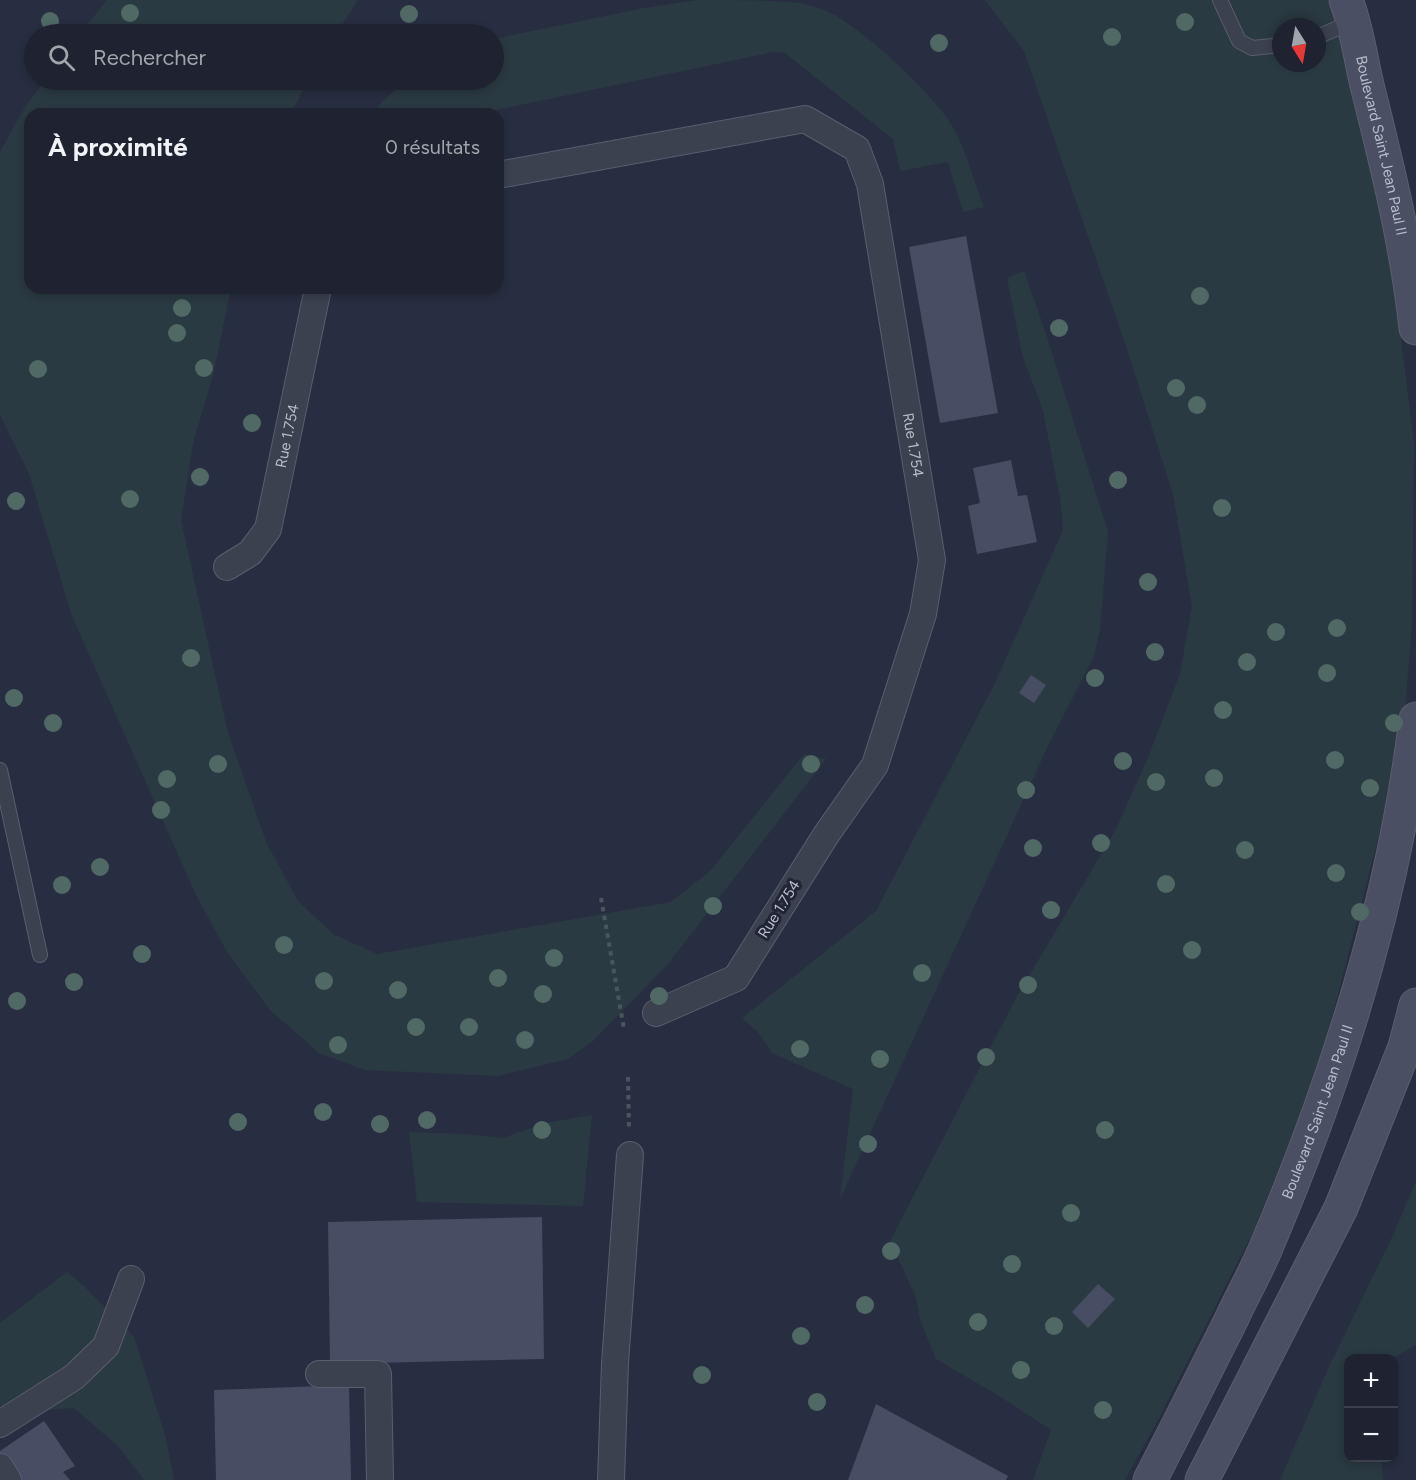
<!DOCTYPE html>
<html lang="fr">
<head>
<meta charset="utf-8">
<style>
	body { margin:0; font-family:Figtree,sans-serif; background:#2b2f3d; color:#f1f3f6 }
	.controls { position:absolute; right:18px; bottom:18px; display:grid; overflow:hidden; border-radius:12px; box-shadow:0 3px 9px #0003 }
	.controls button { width:54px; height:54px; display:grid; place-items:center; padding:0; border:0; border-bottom:2px solid #3c3f4d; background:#1e2231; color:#f1f3f6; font:30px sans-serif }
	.compass { position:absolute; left:1272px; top:18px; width:54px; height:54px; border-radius:50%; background:#1e2231; box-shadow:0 3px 9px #0003; rotate:169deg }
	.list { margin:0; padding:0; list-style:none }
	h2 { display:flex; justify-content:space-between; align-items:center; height:78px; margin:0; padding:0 24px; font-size:26px }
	h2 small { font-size:20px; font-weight:400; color:#a1a4ab }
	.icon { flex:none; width:33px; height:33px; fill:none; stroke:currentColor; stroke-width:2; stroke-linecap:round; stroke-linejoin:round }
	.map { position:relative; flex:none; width:1416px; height:1480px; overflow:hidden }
	.search { position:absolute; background:#1e2231; box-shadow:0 3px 9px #0003; left:24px; top:24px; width:480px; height:66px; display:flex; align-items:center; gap:15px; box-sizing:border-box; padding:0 21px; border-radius:33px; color:#a1a4ab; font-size:22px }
	.panel { position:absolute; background:#1e2231; box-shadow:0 3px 9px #0003; left:24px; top:108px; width:480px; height:186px; border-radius:18px }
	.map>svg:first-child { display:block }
	.green { fill:#2a3a42; fill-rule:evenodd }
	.building { fill:#474d62 }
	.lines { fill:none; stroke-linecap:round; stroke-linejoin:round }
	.lane-casing { stroke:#5a5e6e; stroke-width:16 }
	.street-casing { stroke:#5a5e6e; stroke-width:28 }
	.secondary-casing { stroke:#5a5e6e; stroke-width:35 }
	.path { stroke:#48575e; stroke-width:4; stroke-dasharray:4.5 4.5; stroke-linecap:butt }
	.lane { stroke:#3c4150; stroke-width:14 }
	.street { stroke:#3c4150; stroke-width:26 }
	.secondary { stroke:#4a4f63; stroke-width:33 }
	.tree { fill:#506965 }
	.labels { text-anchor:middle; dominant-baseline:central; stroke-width:6; stroke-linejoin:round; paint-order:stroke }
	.street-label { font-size:15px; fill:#b9bccb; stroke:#212536 }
</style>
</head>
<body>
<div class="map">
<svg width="1416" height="1480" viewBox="0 0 1416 1480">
	<rect width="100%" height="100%" fill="#282e41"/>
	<!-- green -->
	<g class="green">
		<path d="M107,0h251l-22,34h-256z"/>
		<path d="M698,0c30,0 72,0 101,3 9,2 21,5 30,9 33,16 106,83 124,115 14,25 20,54 31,80l-21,5 -15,-50 -48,9 -7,-32 -108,-86 -12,-1 -296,62h-103l6,-10 25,-24h89v-41l150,-31z"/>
		<path d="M985,0h344l10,28 46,180 29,237 -2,180 -10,120 -84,327 -63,156 -96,190 -34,62h-92l18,-50 -52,-34 -63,-37 -16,-39 -4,-23 -26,-56 126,-243 100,-169 31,-69 33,-86 12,-67 -19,-113 -48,-151 -101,-292zM1281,27h36v36h-36z"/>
		<path d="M45,80h264l-19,34h-260v174h201l-18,87 -20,68 -12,77 27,123 20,90 39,111 31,57 35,33 44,20 294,-52 40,-32 93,-116 22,5 -158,205 -75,77 -25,18 -70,17 -133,-6 -46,-17 -49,-43 -43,-58 -31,-57 -124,-279 -43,-142 -29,-59v-263l25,-45z"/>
		<path d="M1024,271l21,60 63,201 -8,97 -6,27 -47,92 -207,451 13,-110 -81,-36 -14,-21 -16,-14 134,-107 119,-228 68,-153 -3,-33 -17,-86 -21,-57 -15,-76z"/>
		<path d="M592,1115l-9,91 -166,-4 -8,-70 54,2 40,4 42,-15z"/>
		<path d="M1416,1181v164l-23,13h-45v100h33l2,22h-103l48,-111 66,-136z"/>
		<path d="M67,1272l18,15 49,50 31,98 9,45h-30l-26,-34 -44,-38 -40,3 -34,-5v-83z"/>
	</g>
	<!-- building -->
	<g class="building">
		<path d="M966,236l32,177 -58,10 -31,-176z"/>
		<path d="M1011,460l7,36 9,-1 10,47 -60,12 -9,-48 12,-3 -7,-35z"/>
		<path d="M1031,675l15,10 -12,18 -15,-10z"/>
		<path d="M542,1217l2,142 -214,5 -2,-142z"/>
		<path d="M1098,1284l17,15 -27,29 -16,-16z"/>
		<path d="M349,1385l2,95h-135l-2,-90z"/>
		<path d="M876,1404l132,72 -2,4h-158z"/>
		<path d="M44,1421l31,45 -12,6 7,8h-50l-20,-26v-3z"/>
	</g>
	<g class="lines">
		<defs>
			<g id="lane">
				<path d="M1220,0l19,41 13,7 29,-3"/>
				<path d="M1317,37l35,-15"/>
				<path d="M0,770l40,185"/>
			</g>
			<g id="street">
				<path id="s1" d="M498,175l307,-56 52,30 13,35 62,376 -9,54 -48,151 -49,70 -90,143 -80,35"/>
				<path id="s2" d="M227,567l23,-14 18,-24 50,-241"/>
				<path d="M319,1374h59l2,106"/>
				<path d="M0,1424l74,-47 32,-31 25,-67"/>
				<path d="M0,1467l8,13"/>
				<path d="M611,1480l4,-117 15,-208"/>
			</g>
			<g id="secondary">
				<path id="s3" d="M1346,0c11,28 14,56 21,85 20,80 40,160 49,243"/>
				<path id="s4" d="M1150,1480c28,-54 55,-108 82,-162 11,-24 25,-48 35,-73 71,-167 127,-346 149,-526"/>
				<path d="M1202,1480l139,-272 64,-161 11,-42"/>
			</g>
		</defs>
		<!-- lane casing -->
		<use href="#lane" class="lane-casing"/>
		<!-- street casing -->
		<use href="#street" class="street-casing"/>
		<!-- secondary casing -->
		<use href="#secondary" class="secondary-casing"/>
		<!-- path -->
		<g class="path">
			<path d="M601,898l23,131"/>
			<path d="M628,1077l1,53"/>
		</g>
		<!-- lane -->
		<use href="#lane" class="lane"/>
		<!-- street -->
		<use href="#street" class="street"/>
		<!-- secondary -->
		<use href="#secondary" class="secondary"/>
	</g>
	<!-- trees -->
	<g class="tree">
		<circle cx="130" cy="13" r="9"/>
		<circle cx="409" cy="14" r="9"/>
		<circle cx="50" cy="21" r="9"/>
		<circle cx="1185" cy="22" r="9"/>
		<circle cx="1112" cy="37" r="9"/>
		<circle cx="939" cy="43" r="9"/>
		<circle cx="1200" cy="296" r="9"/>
		<circle cx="182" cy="308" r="9"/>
		<circle cx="1059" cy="328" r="9"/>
		<circle cx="177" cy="333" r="9"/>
		<circle cx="204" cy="368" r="9"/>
		<circle cx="38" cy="369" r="9"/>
		<circle cx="1176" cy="388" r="9"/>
		<circle cx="1197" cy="405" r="9"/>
		<circle cx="252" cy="423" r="9"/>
		<circle cx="200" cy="477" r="9"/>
		<circle cx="1118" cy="480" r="9"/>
		<circle cx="130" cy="499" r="9"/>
		<circle cx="16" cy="501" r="9"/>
		<circle cx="1222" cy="508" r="9"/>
		<circle cx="1148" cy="582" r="9"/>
		<circle cx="1337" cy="628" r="9"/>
		<circle cx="1276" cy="632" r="9"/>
		<circle cx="1155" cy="652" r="9"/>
		<circle cx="191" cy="658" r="9"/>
		<circle cx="1247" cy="662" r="9"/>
		<circle cx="1327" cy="673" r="9"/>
		<circle cx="1095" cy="678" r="9"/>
		<circle cx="14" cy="698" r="9"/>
		<circle cx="1223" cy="710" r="9"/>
		<circle cx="53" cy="723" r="9"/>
		<circle cx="1394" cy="723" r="9"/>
		<circle cx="1335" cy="760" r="9"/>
		<circle cx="1123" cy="761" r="9"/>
		<circle cx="218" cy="764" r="9"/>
		<circle cx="811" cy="764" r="9"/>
		<circle cx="1214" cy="778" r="9"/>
		<circle cx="167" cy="779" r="9"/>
		<circle cx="1156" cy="782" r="9"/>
		<circle cx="1370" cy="788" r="9"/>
		<circle cx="1026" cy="790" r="9"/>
		<circle cx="161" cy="810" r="9"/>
		<circle cx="1101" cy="843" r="9"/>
		<circle cx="1033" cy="848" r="9"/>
		<circle cx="1245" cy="850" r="9"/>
		<circle cx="100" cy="867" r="9"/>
		<circle cx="1336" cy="873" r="9"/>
		<circle cx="1166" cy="884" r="9"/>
		<circle cx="62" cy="885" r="9"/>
		<circle cx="713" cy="906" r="9"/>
		<circle cx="1051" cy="910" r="9"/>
		<circle cx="1360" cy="912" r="9"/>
		<circle cx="284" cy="945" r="9"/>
		<circle cx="1192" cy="950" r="9"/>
		<circle cx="142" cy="954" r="9"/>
		<circle cx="554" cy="958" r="9"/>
		<circle cx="922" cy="973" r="9"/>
		<circle cx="498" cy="978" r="9"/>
		<circle cx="324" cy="981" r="9"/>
		<circle cx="74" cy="982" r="9"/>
		<circle cx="1028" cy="985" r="9"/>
		<circle cx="398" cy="990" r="9"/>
		<circle cx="543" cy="994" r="9"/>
		<circle cx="659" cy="996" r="9"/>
		<circle cx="17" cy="1001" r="9"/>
		<circle cx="416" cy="1027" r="9"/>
		<circle cx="469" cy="1027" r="9"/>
		<circle cx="525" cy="1040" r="9"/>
		<circle cx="338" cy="1045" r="9"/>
		<circle cx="800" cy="1049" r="9"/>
		<circle cx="986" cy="1057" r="9"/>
		<circle cx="880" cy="1059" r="9"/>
		<circle cx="323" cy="1112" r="9"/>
		<circle cx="427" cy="1120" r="9"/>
		<circle cx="238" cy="1122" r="9"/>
		<circle cx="380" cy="1124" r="9"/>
		<circle cx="542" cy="1130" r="9"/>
		<circle cx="1105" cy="1130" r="9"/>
		<circle cx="868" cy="1144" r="9"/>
		<circle cx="1071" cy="1213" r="9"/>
		<circle cx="891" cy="1251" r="9"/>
		<circle cx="1012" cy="1264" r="9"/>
		<circle cx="865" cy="1305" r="9"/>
		<circle cx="978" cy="1322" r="9"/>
		<circle cx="1054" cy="1326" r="9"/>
		<circle cx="801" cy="1336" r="9"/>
		<circle cx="1021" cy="1370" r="9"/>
		<circle cx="702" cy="1375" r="9"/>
		<circle cx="817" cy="1402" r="9"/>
		<circle cx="1103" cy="1410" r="9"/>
	</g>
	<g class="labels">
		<!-- street labels -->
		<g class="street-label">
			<text stroke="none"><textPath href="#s3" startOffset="150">Boulevard Saint Jean Paul II</textPath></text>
			<text stroke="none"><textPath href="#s2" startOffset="152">Rue 1.754</textPath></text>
			<text stroke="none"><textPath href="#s1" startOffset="674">Rue 1.754</textPath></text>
			<text transform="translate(779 909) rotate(-58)">Rue 1.754</text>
			<text stroke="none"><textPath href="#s4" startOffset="405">Boulevard Saint Jean Paul II</textPath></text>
		</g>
	</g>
</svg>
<div class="controls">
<button>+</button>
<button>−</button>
</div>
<svg class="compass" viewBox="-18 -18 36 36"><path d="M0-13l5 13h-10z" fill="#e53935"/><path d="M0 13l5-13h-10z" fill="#a1a4ab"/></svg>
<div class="search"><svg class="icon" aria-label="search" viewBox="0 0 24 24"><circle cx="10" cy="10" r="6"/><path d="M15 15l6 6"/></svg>Rechercher</div>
<section class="panel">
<h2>À proximité<small>0 résultats</small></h2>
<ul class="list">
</ul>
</section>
</div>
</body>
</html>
